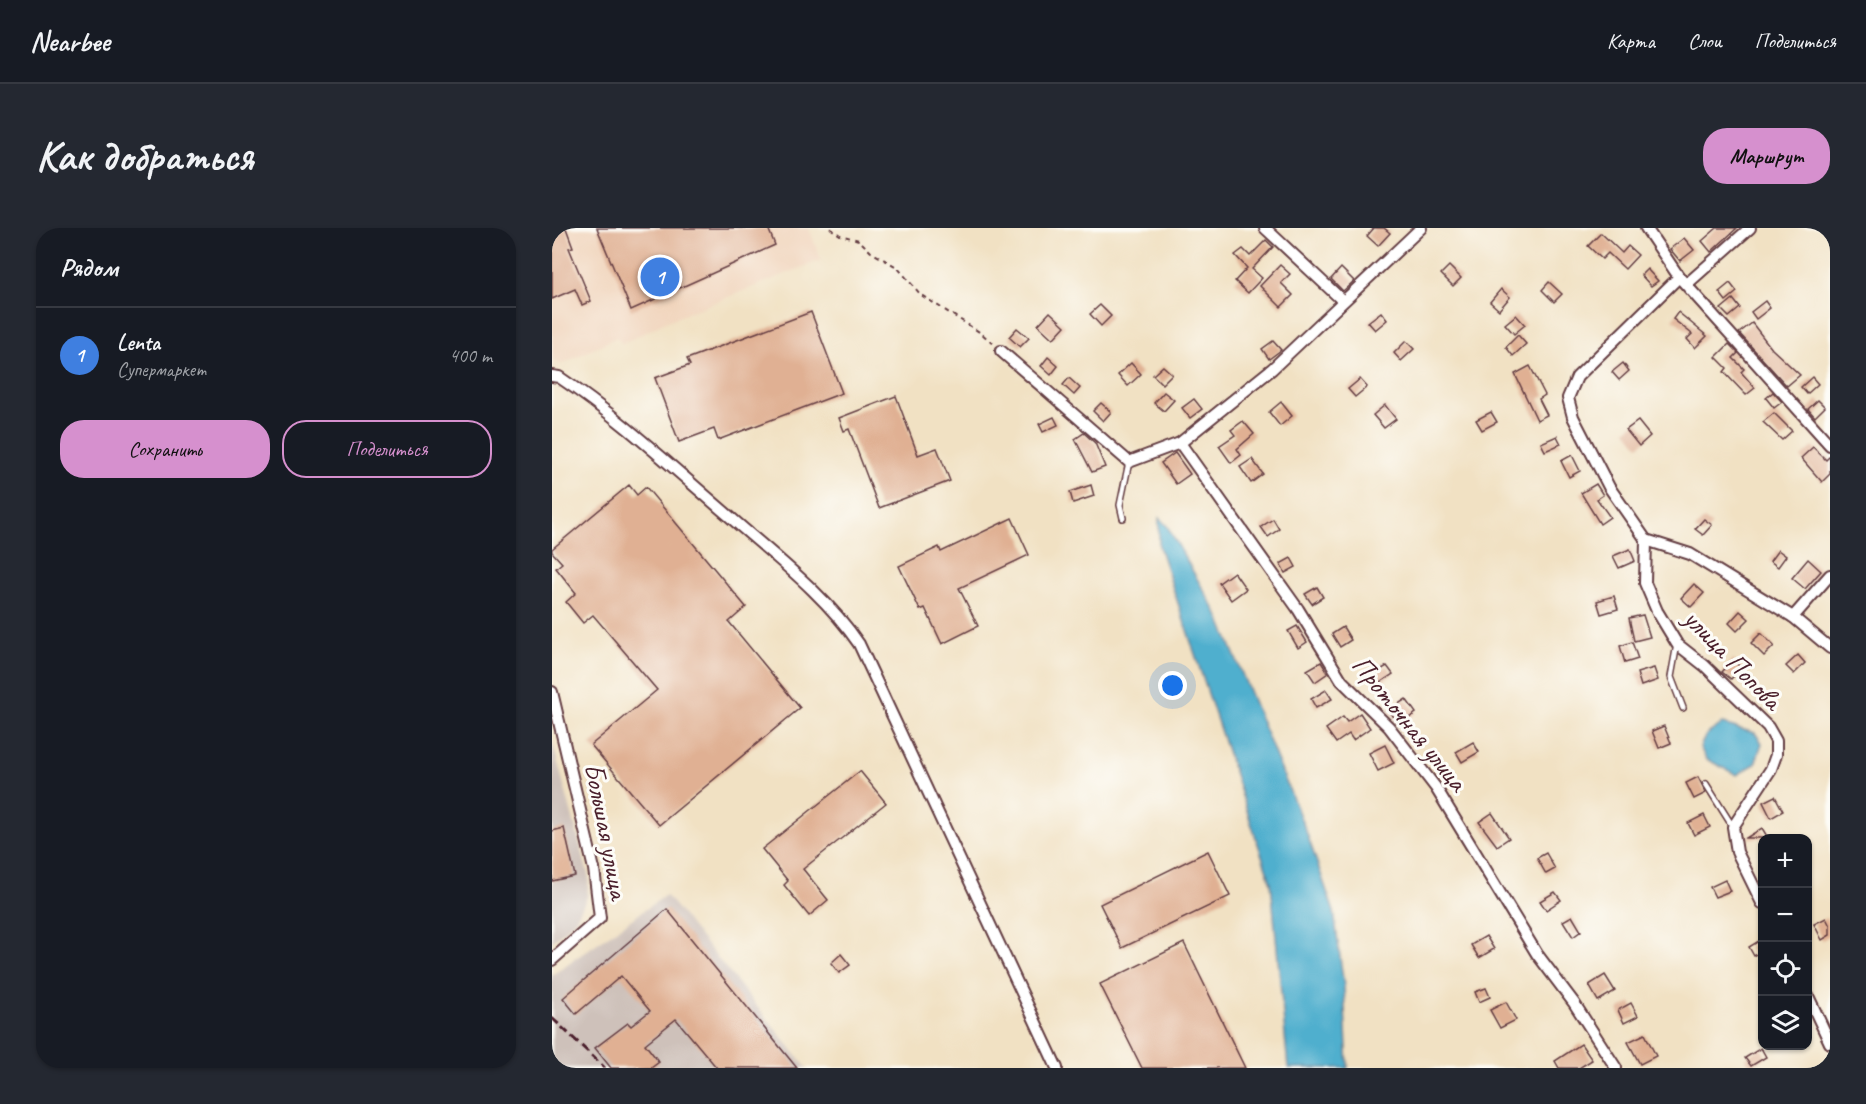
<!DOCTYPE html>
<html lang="ru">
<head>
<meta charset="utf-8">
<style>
	body { margin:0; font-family:Caveat,sans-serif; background:#242831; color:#f1f3f6 }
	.controls { position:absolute; right:18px; bottom:18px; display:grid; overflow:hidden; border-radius:12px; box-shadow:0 2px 4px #0004 }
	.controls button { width:54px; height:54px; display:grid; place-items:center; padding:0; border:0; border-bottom:2px solid #363941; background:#171b24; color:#f1f3f6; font:30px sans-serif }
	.you { position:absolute; left:621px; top:458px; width:21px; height:21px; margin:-15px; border:4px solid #fff; border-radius:50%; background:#1a73e8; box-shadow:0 0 0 9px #1a73e833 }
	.badge { display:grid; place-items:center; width:39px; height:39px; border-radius:50%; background:#d690ce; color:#fff; font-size:20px; font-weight:700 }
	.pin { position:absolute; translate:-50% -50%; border:3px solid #fff; box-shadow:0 2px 6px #0006 }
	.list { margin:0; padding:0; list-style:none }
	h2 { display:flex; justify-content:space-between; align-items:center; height:78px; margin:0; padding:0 24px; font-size:26px }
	h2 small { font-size:20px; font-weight:400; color:#9ea1a6 }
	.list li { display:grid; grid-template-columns:39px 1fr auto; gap:18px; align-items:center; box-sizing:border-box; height:96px; padding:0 24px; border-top:2px solid #363941 }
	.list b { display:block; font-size:22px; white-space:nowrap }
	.list p { margin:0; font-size:20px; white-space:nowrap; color:#9ea1a6 }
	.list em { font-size:20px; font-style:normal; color:#9ea1a6 }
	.actions { display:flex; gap:12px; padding:18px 24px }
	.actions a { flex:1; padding:14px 0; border:2px solid #d690ce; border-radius:24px; text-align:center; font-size:21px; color:#d690ce }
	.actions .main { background:#d690ce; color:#111 }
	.icon { flex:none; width:33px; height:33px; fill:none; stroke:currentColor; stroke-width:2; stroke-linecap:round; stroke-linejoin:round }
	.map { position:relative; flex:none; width:1278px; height:840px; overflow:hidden; border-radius:24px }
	header { display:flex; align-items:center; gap:36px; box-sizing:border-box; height:84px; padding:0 30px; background:#171b24; border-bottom:2px solid #363941 }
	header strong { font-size:28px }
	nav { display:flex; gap:33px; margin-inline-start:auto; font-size:21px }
	.intro { display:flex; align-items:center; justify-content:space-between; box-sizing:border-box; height:144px; padding:0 36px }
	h1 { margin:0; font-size:42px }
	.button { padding:15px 27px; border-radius:24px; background:#d690ce; color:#111; font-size:21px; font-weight:700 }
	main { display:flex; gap:36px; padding:0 36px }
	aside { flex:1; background:#171b24; border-radius:24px; box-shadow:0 2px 4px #0004 }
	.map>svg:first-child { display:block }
	.built { fill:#f1d5bd }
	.industrial { fill:#cec1ba }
	.water { fill:#50afce; stroke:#4d677c; stroke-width:1.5 }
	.building { fill:#e0b093 }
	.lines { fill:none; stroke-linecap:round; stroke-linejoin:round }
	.lane-casing { stroke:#633c42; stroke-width:8 }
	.street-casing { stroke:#633c42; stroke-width:14 }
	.path { stroke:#633c42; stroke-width:2; stroke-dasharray:4.5 4.5; stroke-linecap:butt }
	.lane { stroke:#fff; stroke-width:5 }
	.street { stroke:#fff; stroke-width:10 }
	.rail { stroke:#4a1f2b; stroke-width:3; stroke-dasharray:9 4.5; stroke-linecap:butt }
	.labels { text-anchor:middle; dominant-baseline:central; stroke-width:6; stroke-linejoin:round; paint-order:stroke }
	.street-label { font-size:28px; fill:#4a1f2b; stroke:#fdfcf7 }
</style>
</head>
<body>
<header>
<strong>Nearbee</strong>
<nav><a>Карта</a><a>Слои</a><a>Поделиться</a></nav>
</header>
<div class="intro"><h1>Как добраться</h1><a class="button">Маршрут</a></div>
<main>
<aside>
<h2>Рядом<small></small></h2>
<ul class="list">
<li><span class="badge" style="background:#3f7fe0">1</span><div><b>Lenta</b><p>Супермаркет</p></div><em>400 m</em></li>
</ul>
<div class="actions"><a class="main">Сохранить</a><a>Поделиться</a></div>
</aside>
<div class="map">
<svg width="1278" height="840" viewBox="0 0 1278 840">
	<rect width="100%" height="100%" fill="#fdfcf7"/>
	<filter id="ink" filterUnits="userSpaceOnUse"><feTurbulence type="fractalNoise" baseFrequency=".0167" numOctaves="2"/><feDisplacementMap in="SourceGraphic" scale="12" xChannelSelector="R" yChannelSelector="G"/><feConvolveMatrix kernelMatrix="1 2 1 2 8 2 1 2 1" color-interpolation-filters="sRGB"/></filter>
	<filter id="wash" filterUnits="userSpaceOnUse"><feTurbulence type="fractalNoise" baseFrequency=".008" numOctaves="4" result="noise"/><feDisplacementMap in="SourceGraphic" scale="24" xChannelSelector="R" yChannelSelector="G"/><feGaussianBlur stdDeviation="1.35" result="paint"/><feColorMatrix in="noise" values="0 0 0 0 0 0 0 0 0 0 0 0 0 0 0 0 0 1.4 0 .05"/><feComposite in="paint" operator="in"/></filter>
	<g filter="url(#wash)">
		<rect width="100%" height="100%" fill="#f1e1c3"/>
		<!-- built -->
		<path class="built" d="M0,0h257l12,32 -151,60 -48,24 -5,-7 -55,27 -10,-4z"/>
		<!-- industrial -->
		<g class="industrial">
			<path d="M0,513l37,137 -2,19 -11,22 -24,23z"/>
			<path d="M114,667l141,173h-255v-93z"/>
		</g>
		<!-- water -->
		<g class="water">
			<path d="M607,290l8,8 52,91 87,214 28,81 10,75 4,81h-60l-17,-185 -112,-337z"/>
			<path d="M1170,496l33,9 7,10 -7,21 -18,11 -31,-16 -6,-12 6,-12z"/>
		</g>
		<g id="blocks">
			<!-- building -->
			<g class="building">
				<path d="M9,0h5l7,19 -4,1 22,53 -9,4 -7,-16 -23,10v-66z"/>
				<path d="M45,0h171l7,17 -144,65z"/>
				<path d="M822,0h10l6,5 -12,13 -11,-10z"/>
				<path d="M1165,0h20l-26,24 -9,-11z"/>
				<path d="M1049,5l21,20 6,-7 10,9 -13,14 -17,-16 -6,6 -14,-13z"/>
				<path d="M1132,10l10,12 -14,11 -10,-12z"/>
				<path d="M714,12l7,7 -21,22 10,9 -14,15 -13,-12 12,-13 -12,-13 8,-6 7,7z"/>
				<path d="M728,37l10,9 -9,9 12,12 -12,12 -21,-21z"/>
				<path d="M897,38l12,12 -8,8 -12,-12z"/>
				<path d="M789,40l13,13 -11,10 -12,-12z"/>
				<path d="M1095,41l11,12 -7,5 -10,-11z"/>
				<path d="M997,54l13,12 -8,8 -12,-12z"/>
				<path d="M1178,55l7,9 -11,9 -7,-9z"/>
				<path d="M949,61l9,8 -11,13 -9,-8z"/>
				<path d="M1181,71l7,9 -11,9 -8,-8z"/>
				<path d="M1213,73l5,7 -14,11 -5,-7z"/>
				<path d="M548,77l11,11 -10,10 -11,-12z"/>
				<path d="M259,84l31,81 -124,47 -4,-11 -35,13 -24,-64 35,-13 -3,-6z"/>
				<path d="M498,84l15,14 -12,13 -15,-14z"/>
				<path d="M829,84l6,8 -12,10 -7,-8z"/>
				<path d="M1126,84l29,24 -12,12 -8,-9 5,-5 -19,-15z"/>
				<path d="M964,87l9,10 -11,9 -9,-10z"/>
				<path d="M1200,95l20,26 28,26 -13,11 -48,-53z"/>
				<path d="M465,100l12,10 -9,9 -11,-10z"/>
				<path d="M966,107l8,9 -13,12 -7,-9z"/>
				<path d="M721,113l8,9 -12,9 -7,-10z"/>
				<path d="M854,113l8,8 -13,12 -7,-8z"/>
				<path d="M1177,116l9,9 -5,5 11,11 -3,3 14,16 -9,7 -22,-23 3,-4 -11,-11z"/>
				<path d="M496,129l10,9 -7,9 -10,-9z"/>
				<path d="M579,135l10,11 -13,12 -10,-11z"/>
				<path d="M1071,135l6,8 -10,9 -7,-8z"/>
				<path d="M611,138l9,8 -10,10 -9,-9z"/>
				<path d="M978,138l15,29 -6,4 8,16 -10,5 -22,-46z"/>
				<path d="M1260,149l6,7 -11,10 -6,-7z"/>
				<path d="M517,150l11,10 -6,7 -11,-10z"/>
				<path d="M808,151l7,8 -12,10 -7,-8z"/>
				<path d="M612,164l10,8 -10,11 -10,-8z"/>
				<path d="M1221,164l9,10 -8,6 -8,-10z"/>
				<path d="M344,168l22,59 19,-7 13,33 -71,27 -30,-79 -5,2 -5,-13z"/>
				<path d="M642,171l8,10 -12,9 -8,-10z"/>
				<path d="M1266,172l7,7 -10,10 -7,-8z"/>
				<path d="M729,174l11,14 -12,10 -11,-14z"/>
				<path d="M549,175l10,9 -8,9 -10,-10z"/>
				<path d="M833,177l11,14 -12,9 -11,-13z"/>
				<path d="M939,184l6,10 -15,8 -6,-10z"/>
				<path d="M1222,185l18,18 -10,9 -19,-18z"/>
				<path d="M502,189l4,8 -15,7 -4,-8z"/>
				<path d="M691,193l11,13 -17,15 4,6 -10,8 -12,-17 16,-11 -4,-5z"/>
				<path d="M1086,193l12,15 -11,10 -13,-16z"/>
				<path d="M532,205l11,10 10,24 -13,5 -17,-33z"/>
				<path d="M1005,208l4,8 -16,7 -4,-8z"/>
				<path d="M1261,219l13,13 4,-4v18l-8,8 -21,-24z"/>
				<path d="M623,225l15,21 -14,10 -15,-21z"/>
				<path d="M1020,227l8,16 -11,6 -8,-16z"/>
				<path d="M700,231l11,15 -12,9 -11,-16z"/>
				<path d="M1044,256l7,11 -6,4 13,18 -10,7 -19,-31z"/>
				<path d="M77,257l8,10 9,-8 100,120 -17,15 71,86 -141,117 -68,-80 66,-55 -64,-75 -10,8 -17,-21 10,-9 -20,-25 6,-5 -10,-11v-3z"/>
				<path d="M539,257l3,11 -21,7 -3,-11z"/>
				<path d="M460,290l17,37 -70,33 19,38 -36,18 -17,-36 -5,2 -21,-44 40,-19 2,5z"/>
				<path d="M721,291l6,10 -11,8 -7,-10z"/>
				<path d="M1152,291l8,6 -9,10 -8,-6z"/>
				<path d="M1078,321l5,12 -16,7 -6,-12z"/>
				<path d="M1226,322l8,6 -8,11 -8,-6z"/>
				<path d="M739,330l5,9 -11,6 -5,-9z"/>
				<path d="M1256,331l13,12 -16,18 -13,-11z"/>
				<path d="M682,344l12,17 -15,11 -12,-17z"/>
				<path d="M1142,356l10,9 -13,14 -10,-9z"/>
				<path d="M765,359l6,10 -11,7 -7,-10z"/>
				<path d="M1062,368l4,13 -17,5 -4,-13z"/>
				<path d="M1188,383l9,8 -12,12 -8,-8z"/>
				<path d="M1091,387l7,22 -16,4 -5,-23z"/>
				<path d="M745,398l10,16 -9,6 -10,-17z"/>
				<path d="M791,399l8,13 -11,7 -8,-13z"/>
				<path d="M1209,405l13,13 -10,10 -13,-13z"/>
				<path d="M1080,414l6,17 -13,4 -5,-17z"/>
				<path d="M1246,427l7,8 -11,11 -8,-8z"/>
				<path d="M1181,432l8,8 -10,11 -9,-7z"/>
				<path d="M769,434l7,11 -13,9 -8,-12z"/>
				<path d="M835,438l6,8 -15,10 -6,-9z"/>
				<path d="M1102,440l4,12 -17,6 -4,-13z"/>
				<path d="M774,462l6,9 -16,9 -5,-9z"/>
				<path d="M854,471l10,14 -17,12 -10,-15z"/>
				<path d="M808,485l10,15 -17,12 -4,-6 -13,9 -10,-14 17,-12 4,5z"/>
				<path d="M1112,498l7,17 -12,5 -7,-17z"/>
				<path d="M921,514l6,10 -17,10 -6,-10z"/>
				<path d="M833,517l9,18 -16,8 -9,-18z"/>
				<path d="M308,543l26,32 -83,66 25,31 -19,16 -25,-31 4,-4 -26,-32z"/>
				<path d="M1146,549l8,16 -12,6 -8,-16z"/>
				<path d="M1223,568l8,15 -12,7 -8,-16z"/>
				<path d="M940,585l17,25 -12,8 -18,-24z"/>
				<path d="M1152,587l6,12 -16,8 -6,-12z"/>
				<path d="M12,600l11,48 -23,5v-50z"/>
				<path d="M1210,600l6,10h-22z"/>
				<path d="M656,623l22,45 -108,52 -22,-44z"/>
				<path d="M994,625l9,16 -9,5 -9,-16z"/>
				<path d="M1173,652l5,11 -15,6 -5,-10z"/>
				<path d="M1003,664l6,8 -15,10 -6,-9z"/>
				<path d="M115,681l39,48 91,111h-80l-41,-49 -31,25 14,18 -8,6h-40l-16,-20 33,-25 3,3 19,-15 -29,-35 -45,38 -13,-16z"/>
				<path d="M1020,688l9,15 -8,6 -10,-16z"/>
				<path d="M1274,690l4,8v9l-8,5 -8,-16z"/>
				<path d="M934,708l8,13 -15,9 -8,-13z"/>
				<path d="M1210,711v12l-8,5 -5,-9z"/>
				<path d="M632,715l61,125h-103l-42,-84z"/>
				<path d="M289,726l9,11 -11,8 -8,-10z"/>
				<path d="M1053,747l10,16 -17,10 -9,-16z"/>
				<path d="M934,760l4,9 -11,5 -4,-10z"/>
				<path d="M954,774l10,18 -16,8 -10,-18z"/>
				<path d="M1079,775l7,13 -14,7 -6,-13z"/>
				<path d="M1093,806l11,22 -16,8 -12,-22z"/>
				<path d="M1029,816l11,16 -13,8h-20l-4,-7z"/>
				<path d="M1209,820l5,9 -15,9 -6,-8z"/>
			</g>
		</g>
	</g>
	<g filter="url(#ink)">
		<use href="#blocks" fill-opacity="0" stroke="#633c42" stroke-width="1.5"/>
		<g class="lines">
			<defs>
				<g id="lane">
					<path d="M571,290l-3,-13 9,-43"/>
					<path d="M1125,416l-6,33 12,31"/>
					<path d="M1154,556l27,43"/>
				</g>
				<g id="street">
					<path d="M713,0l78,73"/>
					<path d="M1094,0l33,49 151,168"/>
					<path d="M1127,49l-102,100 -9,21 5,19 36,70 37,53 44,14 103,63 37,31"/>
					<path d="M1136,55l62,-55"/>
					<path d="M449,123l128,111 51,-19 92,-74 149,-141"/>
					<path d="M0,148l7,1c61,41 114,91 170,139 45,40 96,78 130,128l198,424"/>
					<path d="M628,215l118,166 44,72 47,46 47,61 101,166 37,49 42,65"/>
					<path d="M1094,312l-1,43 12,28 20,33 28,22 63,61 8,14v14l-5,14 -38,58 4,25 25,51"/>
					<path d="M1241,389l37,-42"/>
					<path d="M0,464l42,177 6,49 -48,42"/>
					<path d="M1256,768l22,47"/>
				</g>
			</defs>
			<!-- lane casing -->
			<use href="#lane" class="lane-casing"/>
			<!-- street casing -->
			<use href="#street" class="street-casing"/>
			<!-- path -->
			<path class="path" d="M278,0l10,7 19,5 12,12 26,15 24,28 60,38 14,12"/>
			<!-- lane -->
			<use href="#lane" class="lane"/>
			<!-- street -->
			<use href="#street" class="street"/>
			<!-- rail -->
			<path class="rail" d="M0,790l53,50"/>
		</g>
	</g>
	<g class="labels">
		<!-- street labels -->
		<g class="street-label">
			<text transform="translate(1181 431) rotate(46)">улица Попова</text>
			<text transform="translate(858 495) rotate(51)">Проточная улица</text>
			<text transform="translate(55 603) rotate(79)">Большая улица</text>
		</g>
	</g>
</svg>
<div class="controls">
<button>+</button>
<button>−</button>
<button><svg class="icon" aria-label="locate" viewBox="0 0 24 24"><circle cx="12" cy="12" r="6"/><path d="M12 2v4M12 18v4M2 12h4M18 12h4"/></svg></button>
<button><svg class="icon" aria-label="layers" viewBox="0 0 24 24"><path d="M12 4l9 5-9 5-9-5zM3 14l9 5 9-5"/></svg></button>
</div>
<div class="you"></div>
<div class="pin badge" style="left:108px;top:49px;background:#3f7fe0">1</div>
</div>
</main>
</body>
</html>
